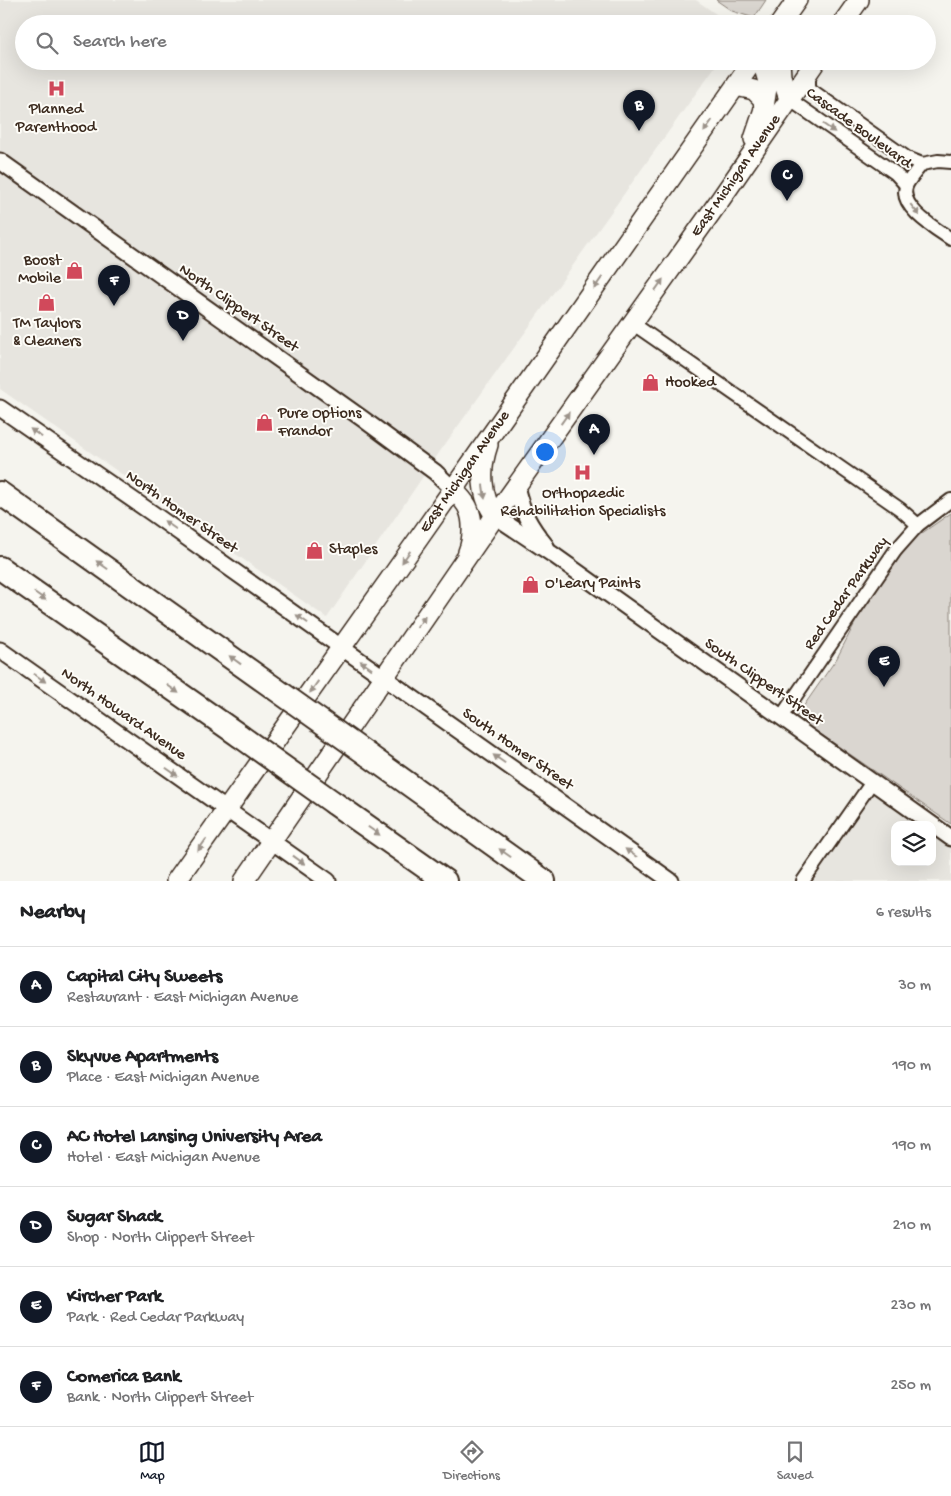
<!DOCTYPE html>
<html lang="en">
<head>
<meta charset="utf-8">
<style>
	body { margin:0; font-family:"Gochi Hand",sans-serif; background:#f2f2f2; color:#202124 }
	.controls { position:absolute; right:15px; bottom:15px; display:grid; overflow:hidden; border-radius:10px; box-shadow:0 5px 20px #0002 }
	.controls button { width:45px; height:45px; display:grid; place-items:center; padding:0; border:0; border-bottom:1px solid #e0e0e0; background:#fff; color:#202124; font:25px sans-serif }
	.you { position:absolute; left:544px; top:451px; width:18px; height:18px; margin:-12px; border:4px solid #fff; border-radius:50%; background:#1a73e8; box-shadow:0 0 0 8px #1a73e833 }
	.badge { display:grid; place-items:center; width:32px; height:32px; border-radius:50%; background:#111827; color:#fff; font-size:16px; font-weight:700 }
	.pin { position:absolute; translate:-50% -41px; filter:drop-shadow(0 1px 2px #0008) }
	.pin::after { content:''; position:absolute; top:26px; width:18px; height:15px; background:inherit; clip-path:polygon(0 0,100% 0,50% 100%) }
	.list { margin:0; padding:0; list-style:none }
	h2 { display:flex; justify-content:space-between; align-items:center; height:65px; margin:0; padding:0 20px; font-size:21px }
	h2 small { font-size:16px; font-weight:400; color:#757577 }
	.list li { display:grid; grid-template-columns:32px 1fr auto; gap:15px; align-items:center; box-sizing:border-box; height:80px; padding:0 20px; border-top:1px solid #e0e0e0 }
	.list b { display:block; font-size:19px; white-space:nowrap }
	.list p { margin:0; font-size:16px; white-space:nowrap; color:#757577 }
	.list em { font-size:16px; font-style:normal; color:#757577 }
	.icon { flex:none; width:28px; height:28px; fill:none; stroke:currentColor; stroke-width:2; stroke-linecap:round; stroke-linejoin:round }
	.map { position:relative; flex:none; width:951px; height:881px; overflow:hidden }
	.search { position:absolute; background:#fff; box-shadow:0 5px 20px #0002; left:15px; right:15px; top:15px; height:55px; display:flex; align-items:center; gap:12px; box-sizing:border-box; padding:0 18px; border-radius:28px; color:#757577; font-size:19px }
	.sheet { height:545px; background:#fff }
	nav { display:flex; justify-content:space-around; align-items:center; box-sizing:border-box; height:70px; border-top:1px solid #e0e0e0; background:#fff; font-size:14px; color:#757577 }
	nav a { display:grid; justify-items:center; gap:2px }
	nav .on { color:#111827 }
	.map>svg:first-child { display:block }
	.built { fill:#e7e5df }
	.green { fill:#dad6d0; stroke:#8a8077 }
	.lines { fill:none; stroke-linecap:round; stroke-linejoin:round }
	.minor-casing { stroke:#3b2a1e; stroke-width:16 }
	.tertiary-casing { stroke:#3b2a1e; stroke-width:19 }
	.primary-casing { stroke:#3b2a1e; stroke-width:22 }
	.motorway-casing { stroke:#3b2a1e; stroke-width:26 }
	.minor { stroke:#fdfcf7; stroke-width:12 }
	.tertiary { stroke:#fdfcf7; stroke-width:15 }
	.primary { stroke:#fdfcf7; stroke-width:19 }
	.motorway { stroke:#fdfcf7; stroke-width:22 }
	.motorway-bridge-casing { stroke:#3b2a1e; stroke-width:26; stroke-linecap:butt }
	.motorway-bridge { stroke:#fdfcf7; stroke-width:22 }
	.oneway { fill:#9c938a }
	.labels { text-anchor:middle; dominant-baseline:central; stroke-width:4; stroke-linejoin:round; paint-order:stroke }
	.poi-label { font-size:16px; fill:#3b2a1e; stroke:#fdfcf7; text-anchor:start }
	.street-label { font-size:16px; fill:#3b2a1e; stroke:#fdfcf7 }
</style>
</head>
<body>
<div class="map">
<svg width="951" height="881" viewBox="0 0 951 881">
	<rect width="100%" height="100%" fill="#f5f4ee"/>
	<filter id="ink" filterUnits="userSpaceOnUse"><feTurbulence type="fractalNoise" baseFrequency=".02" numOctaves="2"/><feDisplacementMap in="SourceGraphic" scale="10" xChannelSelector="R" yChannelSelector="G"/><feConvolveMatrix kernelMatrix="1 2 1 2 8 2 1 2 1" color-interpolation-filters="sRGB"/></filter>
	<g filter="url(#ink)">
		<!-- built -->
		<g class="built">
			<path d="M0,0h696l34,24h-706v37h695l-278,389 -114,168 -327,-229z"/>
			<path d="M872,792l47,33h-24v37h37v-28l19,13v34h-141z"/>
		</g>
		<!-- green -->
		<g class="green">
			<path d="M716,0h50l-12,18 -22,-7z"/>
			<path d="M951,513v311l-155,-107 41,-59 23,-45 52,-73z"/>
		</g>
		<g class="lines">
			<defs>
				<g id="minor">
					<path d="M809,72v14l2,4 96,68 15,6"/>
					<path d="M789,99l106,74 11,12"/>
					<path d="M951,162l-13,-1 -16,3c-5,6 -11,13 -15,20 -11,22 29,45 44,55"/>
					<path d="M632,323l268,186 18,16"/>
					<path d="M781,717l114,-166 23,-26 33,-25"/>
					<path d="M803,881l69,-99"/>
				</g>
				<g id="tertiary">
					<path d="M0,161l363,258 72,53 18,17"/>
					<path d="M0,408l152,105 519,368"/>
					<path d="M516,486c6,26 13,39 30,60"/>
					<path d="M495,516l60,40 396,282"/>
					<path d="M0,650l328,231"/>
				</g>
				<g id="primary">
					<path d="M780,24l17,-24"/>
					<path d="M842,24l17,-24"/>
					<path d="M762,61l6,21 -4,25"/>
					<path d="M780,61l1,15 8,23"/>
					<path d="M736,86l18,4 9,9 1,10 -10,30"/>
					<path d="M488,445c-8,23 -8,50 7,71"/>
					<path d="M453,489c5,6 12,12 15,19 6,12 5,32 0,44"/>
					<path id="s1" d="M176,881l243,-343 334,-477"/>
					<path id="s2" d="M244,881l251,-365 225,-316 96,-139"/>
				</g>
				<g id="motorway">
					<path d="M0,493l274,195"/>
					<path d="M0,568l240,168"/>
					<path d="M368,755l176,126"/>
					<path d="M334,803l111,78"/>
				</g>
			</defs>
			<!-- minor casing -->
			<use href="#minor" class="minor-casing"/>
			<!-- tertiary casing -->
			<use href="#tertiary" class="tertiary-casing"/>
			<!-- primary casing -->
			<use href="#primary" class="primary-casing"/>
			<!-- motorway casing -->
			<use href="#motorway" class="motorway-casing"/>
			<!-- minor -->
			<use href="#minor" class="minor"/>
			<!-- tertiary -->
			<use href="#tertiary" class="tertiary"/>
			<!-- primary -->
			<use href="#primary" class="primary"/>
			<!-- motorway -->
			<use href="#motorway" class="motorway"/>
			<defs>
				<g id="motorway-bridge">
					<path d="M274,688l94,67"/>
					<path d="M240,736l94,67"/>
				</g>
			</defs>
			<!-- motorway-bridge casing -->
			<use href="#motorway-bridge" class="motorway-bridge-casing"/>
			<!-- motorway-bridge -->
			<use href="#motorway-bridge" class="motorway-bridge"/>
		</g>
		<!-- one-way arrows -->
		<defs><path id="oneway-solid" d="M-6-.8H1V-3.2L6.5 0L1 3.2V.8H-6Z" transform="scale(1.25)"/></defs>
		<g class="oneway">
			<use href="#oneway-solid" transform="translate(708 126) rotate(125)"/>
			<use href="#oneway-solid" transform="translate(829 128) rotate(35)"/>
			<use href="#oneway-solid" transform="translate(915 210) rotate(51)"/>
			<use href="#oneway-solid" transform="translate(598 283) rotate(125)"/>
			<use href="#oneway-solid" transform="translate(659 285) rotate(-55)"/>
			<use href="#oneway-solid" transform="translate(565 418) rotate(-55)"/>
			<use href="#oneway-solid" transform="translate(36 433) rotate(-145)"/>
			<use href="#oneway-solid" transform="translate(484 492) rotate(82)"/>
			<use href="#oneway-solid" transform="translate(170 525) rotate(-145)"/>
			<use href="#oneway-solid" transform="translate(406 557) rotate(125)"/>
			<use href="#oneway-solid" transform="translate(102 565) rotate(-145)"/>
			<use href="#oneway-solid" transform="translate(40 596) rotate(35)"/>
			<use href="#oneway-solid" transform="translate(302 619) rotate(-145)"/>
			<use href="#oneway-solid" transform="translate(421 622) rotate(-55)"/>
			<use href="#oneway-solid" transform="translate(235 660) rotate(-144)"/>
			<use href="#oneway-solid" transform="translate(366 665) rotate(-144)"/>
			<use href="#oneway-solid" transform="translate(40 678) rotate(35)"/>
			<use href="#oneway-solid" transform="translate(314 687) rotate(125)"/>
			<use href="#oneway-solid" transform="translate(173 689) rotate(35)"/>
			<use href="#oneway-solid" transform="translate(499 759) rotate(-145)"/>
			<use href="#oneway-solid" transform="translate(172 772) rotate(35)"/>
			<use href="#oneway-solid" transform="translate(374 831) rotate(35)"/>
			<use href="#oneway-solid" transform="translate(202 845) rotate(125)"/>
			<use href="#oneway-solid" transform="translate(505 853) rotate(-145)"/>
			<use href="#oneway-solid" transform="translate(631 853) rotate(-145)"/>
			<use href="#oneway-solid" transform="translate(299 860) rotate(36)"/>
		</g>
	</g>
	<!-- icons -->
	<defs>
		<symbol id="hospital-bare" viewBox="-9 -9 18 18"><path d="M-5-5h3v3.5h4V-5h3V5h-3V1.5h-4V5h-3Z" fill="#d1495b" stroke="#fdfcf7" stroke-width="2.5" paint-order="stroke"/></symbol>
		<symbol id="shop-bare" viewBox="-9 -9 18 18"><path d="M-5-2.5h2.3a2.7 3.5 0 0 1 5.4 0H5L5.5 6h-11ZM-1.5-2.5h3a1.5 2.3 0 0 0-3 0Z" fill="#d1495b" stroke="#fdfcf7" stroke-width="2.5" paint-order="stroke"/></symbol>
	</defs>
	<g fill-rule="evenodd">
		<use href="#hospital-bare" x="44" y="76" width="25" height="25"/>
		<use href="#shop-bare" x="62" y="258" width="25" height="25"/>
		<use href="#shop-bare" x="34" y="290" width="25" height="25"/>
		<use href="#shop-bare" x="638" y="370" width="25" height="25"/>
		<use href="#shop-bare" x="252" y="410" width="25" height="25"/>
		<use href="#hospital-bare" x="570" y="460" width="25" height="25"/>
		<use href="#shop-bare" x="302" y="538" width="25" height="25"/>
		<use href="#shop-bare" x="518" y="572" width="25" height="25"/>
	</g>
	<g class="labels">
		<!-- poi labels -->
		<g class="poi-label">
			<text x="56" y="110" text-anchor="middle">Planned<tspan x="56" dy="18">Parenthood</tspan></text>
			<text x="61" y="261" text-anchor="end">Boost<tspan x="61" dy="18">Mobile</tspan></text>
			<text x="47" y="324" text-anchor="middle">TM Taylors<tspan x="47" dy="18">&amp; Cleaners</tspan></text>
			<text x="665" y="383">Hooked</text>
			<text x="278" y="414">Pure Options<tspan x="278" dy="18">Frandor</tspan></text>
			<text x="583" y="494" text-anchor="middle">Orthopaedic<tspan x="583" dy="18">Rehabilitation Specialists</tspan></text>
			<text x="329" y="550">Staples</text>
			<text x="545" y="584">O'Leary Paints</text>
		</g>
		<!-- street labels -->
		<g class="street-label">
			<text transform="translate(858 129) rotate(36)">Cascade Boulevard</text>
			<text stroke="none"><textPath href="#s2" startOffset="860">East Michigan Avenue</textPath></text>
			<text transform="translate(238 309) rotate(35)">North Clippert Street</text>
			<text stroke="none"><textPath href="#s1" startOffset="501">East Michigan Avenue</textPath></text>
			<text transform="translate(181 513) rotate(35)">North Homer Street</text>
			<text transform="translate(847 594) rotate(-55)">Red Cedar Parkway</text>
			<text transform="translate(763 683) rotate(35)">South Clippert Street</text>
			<text transform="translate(123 715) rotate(35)">North Howard Avenue</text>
			<text transform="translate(517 750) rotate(35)">South Homer Street</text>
		</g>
	</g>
</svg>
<div class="controls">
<button><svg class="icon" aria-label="layers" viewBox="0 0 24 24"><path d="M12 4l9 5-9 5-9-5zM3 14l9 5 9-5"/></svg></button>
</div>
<div class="you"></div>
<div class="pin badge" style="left:594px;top:455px">A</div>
<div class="pin badge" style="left:639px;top:131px">B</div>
<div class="pin badge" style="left:787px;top:201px">C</div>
<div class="pin badge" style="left:183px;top:341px">D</div>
<div class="pin badge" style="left:884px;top:687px">E</div>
<div class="pin badge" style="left:114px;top:306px">F</div>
<div class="search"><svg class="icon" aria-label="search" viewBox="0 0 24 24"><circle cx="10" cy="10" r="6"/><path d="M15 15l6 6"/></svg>Search here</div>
</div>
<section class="sheet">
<h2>Nearby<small>6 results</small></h2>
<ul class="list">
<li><span class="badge">A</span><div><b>Capital City Sweets</b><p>Restaurant · East Michigan Avenue</p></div><em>30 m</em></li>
<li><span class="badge">B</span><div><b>Skyvue Apartments</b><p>Place · East Michigan Avenue</p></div><em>190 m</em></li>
<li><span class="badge">C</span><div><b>AC Hotel Lansing University Area</b><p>Hotel · East Michigan Avenue</p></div><em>190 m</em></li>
<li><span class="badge">D</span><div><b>Sugar Shack</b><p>Shop · North Clippert Street</p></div><em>210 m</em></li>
<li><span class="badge">E</span><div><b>Kircher Park</b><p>Park · Red Cedar Parkway</p></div><em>230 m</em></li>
<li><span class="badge">F</span><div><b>Comerica Bank</b><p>Bank · North Clippert Street</p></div><em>250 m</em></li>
</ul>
</section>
<nav>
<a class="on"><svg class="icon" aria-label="map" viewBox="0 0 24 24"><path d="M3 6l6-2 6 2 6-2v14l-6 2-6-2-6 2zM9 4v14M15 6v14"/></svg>Map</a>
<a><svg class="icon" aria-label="directions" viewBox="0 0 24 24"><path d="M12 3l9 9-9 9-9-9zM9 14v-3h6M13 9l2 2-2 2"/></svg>Directions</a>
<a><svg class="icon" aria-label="saved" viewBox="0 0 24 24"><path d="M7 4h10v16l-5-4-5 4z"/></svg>Saved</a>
</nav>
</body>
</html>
